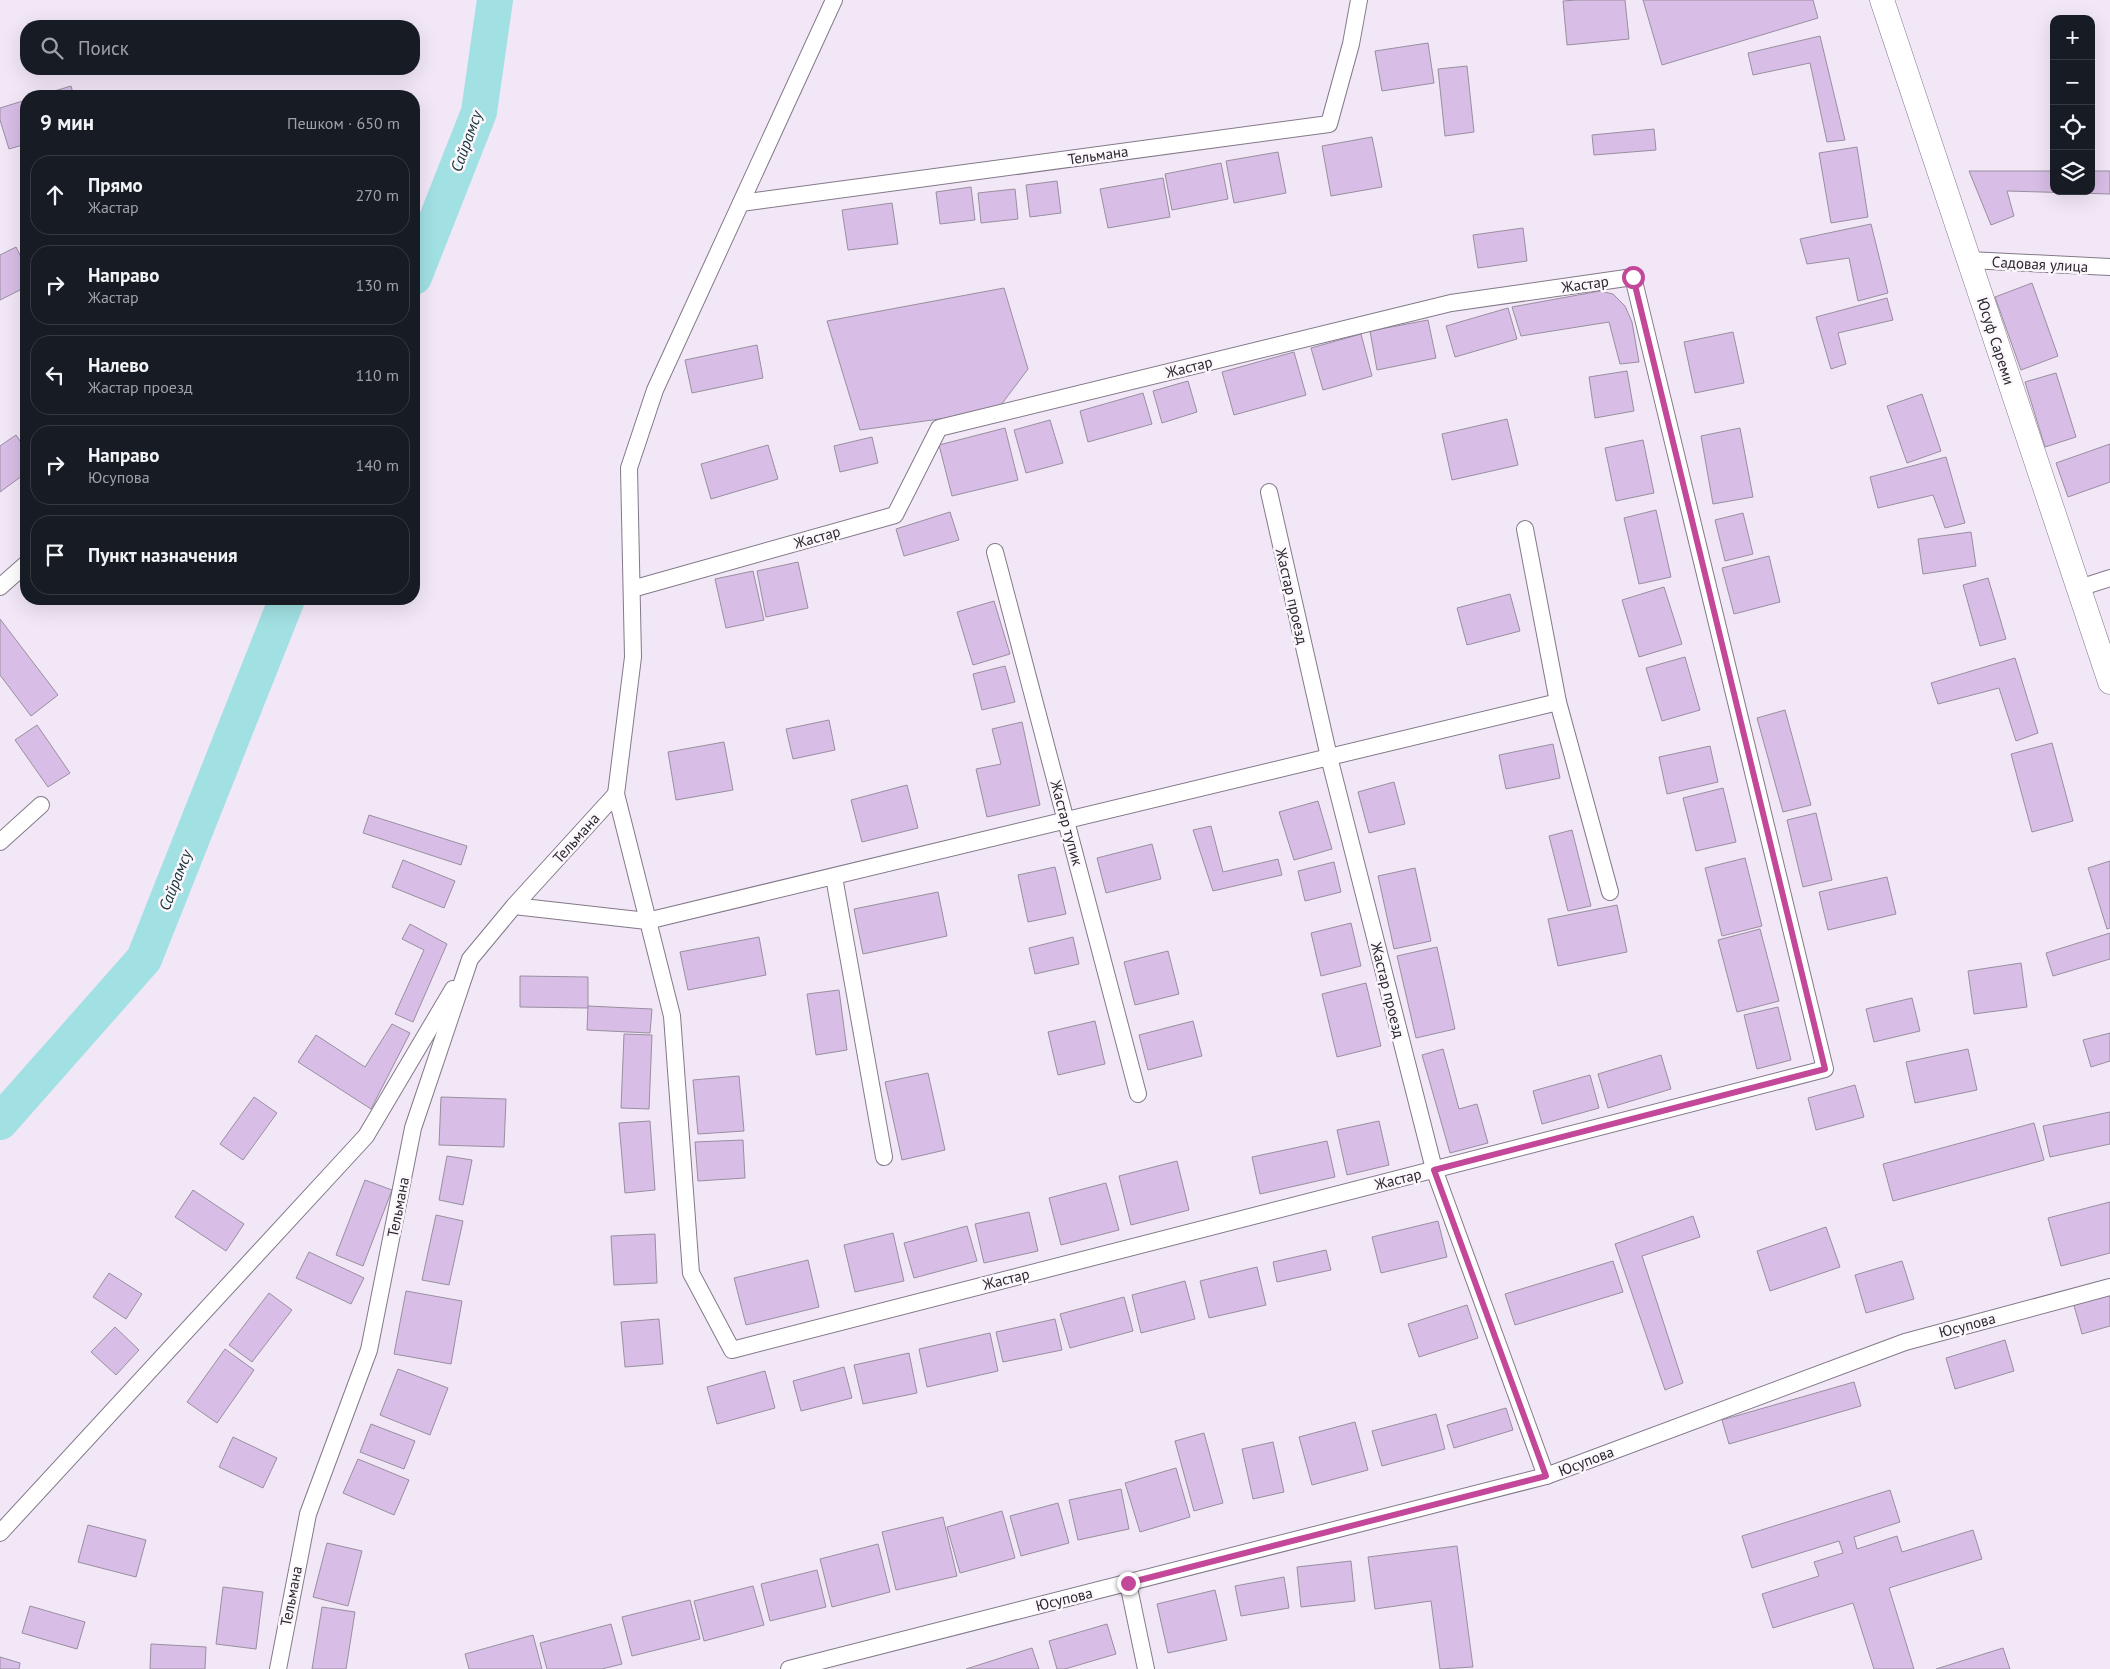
<!DOCTYPE html>
<html lang="ru">
<head>
<meta charset="utf-8">
<style>
	body { margin:0; font-family:"PT Sans",sans-serif; background:#242831; color:#f1f3f6 }
	.controls { position:absolute; right:15px; top:15px; display:grid; overflow:hidden; border-radius:10px; box-shadow:0 5px 20px #0002 }
	.controls button { width:45px; height:45px; display:grid; place-items:center; padding:0; border:0; border-bottom:1px solid #363941; background:#171b24; color:#f1f3f6; font:25px sans-serif }
	.stop { position:absolute; width:15px; height:15px; margin:-11px; border:4px solid #c3489a; border-radius:50%; background:#fff }
	.stop.end { background:#c3489a; border-color:#fff; box-shadow:0 1px 5px #0008 }
	.list { margin:0; padding:0; list-style:none }
	h2 { display:flex; justify-content:space-between; align-items:center; height:65px; margin:0; padding:0 20px; font-size:21px }
	h2 small { font-size:16px; font-weight:400; color:#9ea1a6 }
	.list li { display:grid; grid-template-columns:32px 1fr auto; gap:15px; align-items:center; box-sizing:border-box; height:80px; margin:0 10px 10px; padding:0 10px; border:1px solid #363941; border-radius:20px }
	.list b { display:block; font-size:19px; white-space:nowrap }
	.list p { margin:0; font-size:16px; white-space:nowrap; color:#9ea1a6 }
	.list em { font-size:16px; font-style:normal; color:#9ea1a6 }
	.icon { flex:none; width:28px; height:28px; fill:none; stroke:currentColor; stroke-width:2; stroke-linecap:round; stroke-linejoin:round }
	.map { position:relative; flex:none; width:2110px; height:1669px; overflow:hidden }
	.search { position:absolute; background:#171b24; box-shadow:0 5px 20px #0002; left:20px; top:20px; width:400px; height:55px; display:flex; align-items:center; gap:12px; box-sizing:border-box; padding:0 18px; border-radius:20px; color:#9ea1a6; font-size:19px }
	.panel { position:absolute; background:#171b24; box-shadow:0 5px 20px #0002; left:20px; top:90px; width:400px; height:515px; border-radius:20px }
	.map>svg:first-child { display:block }
	.lines { fill:none; stroke-linecap:round; stroke-linejoin:round }
	.river { stroke:#a1e0e3; stroke-width:36 }
	.building { fill:#d8bde6; stroke:#998f9f }
	.minor-casing { stroke:#837988; stroke-width:18 }
	.secondary-casing { stroke:#837988; stroke-width:25 }
	.minor { stroke:#fff; stroke-width:16 }
	.secondary { stroke:#fff; stroke-width:24 }
	.route { stroke:#c3489a; stroke-width:6 }
	.labels { text-anchor:middle; dominant-baseline:central; stroke-width:5; stroke-linejoin:round; paint-order:stroke }
	.street-label { font-size:15px; fill:#2c282e; stroke:#fbf7fd }
	.water-label { font-size:16px; font-style:italic; fill:#143436; stroke:#fbf7fd }
</style>
</head>
<body>
<div class="map">
<svg width="2110" height="1669" viewBox="0 0 2110 1669">
	<rect width="100%" height="100%" fill="#f2e7f7"/>
	<g class="lines">
		<!-- river -->
		<g class="river">
			<path d="M414,277l65,-165 16,-112"/>
			<path d="M0,1122l144,-163 143,-360"/>
		</g>
	</g>
	<!-- building -->
	<g class="building">
		<path d="M1576,0h49l4,39 -62,6 -4,-44z"/>
		<path d="M1643,0h170l5,18 -156,47z"/>
		<path d="M1820,36l25,104 -18,2 -17,-79 -57,12 -5,-22z"/>
		<path d="M1428,43l6,40 -52,8 -7,-40z"/>
		<path d="M1467,66l7,66 -29,4 -7,-67z"/>
		<path d="M71,86l3,10h-36z"/>
		<path d="M26,100v44l-17,5 -9,-29v-12z"/>
		<path d="M1654,129l2,21 -62,5 -2,-20z"/>
		<path d="M1372,137l10,50 -51,9 -9,-50z"/>
		<path d="M1857,147l11,70 -37,6 -12,-70z"/>
		<path d="M1278,152l8,41 -52,10 -8,-42z"/>
		<path d="M1221,163l7,36 -56,11 -7,-36z"/>
		<path d="M1969,171h85v20h37v-20h19v23l-103,-3 7,25 -23,9z"/>
		<path d="M1163,178l7,39 -62,11 -8,-39z"/>
		<path d="M1057,181l4,32 -31,4 -4,-32z"/>
		<path d="M971,187l4,33 -35,4 -4,-32z"/>
		<path d="M1015,189l3,30 -37,4 -3,-30z"/>
		<path d="M892,203l6,41 -50,6 -6,-40z"/>
		<path d="M1871,224l17,69 -30,8 -9,-43 -42,6 -7,-25z"/>
		<path d="M1523,228l4,33 -49,7 -5,-33z"/>
		<path d="M16,247l10,20v20l-26,13v-45z"/>
		<path d="M2032,283l26,73 -37,14 -26,-73z"/>
		<path d="M1004,288l24,81 -27,36 -47,12 -94,13 -33,-109z"/>
		<path d="M1600,291l13,3 12,12 7,16 7,40 -19,2 -11,-42 -88,14 -9,-29z"/>
		<path d="M1887,298l6,22 -55,13 8,31 -15,5 -15,-52z"/>
		<path d="M1508,308l9,31 -62,18 -9,-31z"/>
		<path d="M1428,320l8,38 -59,12 -7,-39z"/>
		<path d="M1733,332l11,51 -49,10 -11,-51z"/>
		<path d="M1361,334l11,42 -49,14 -12,-42z"/>
		<path d="M757,345l6,33 -71,15 -7,-33z"/>
		<path d="M1294,352l12,43 -72,20 -12,-43z"/>
		<path d="M1627,371l7,40 -39,7 -6,-41z"/>
		<path d="M2056,373l20,64 -31,10 -20,-65z"/>
		<path d="M1188,381l9,31 -35,11 -9,-32z"/>
		<path d="M1143,393l9,31 -64,18 -8,-31z"/>
		<path d="M1922,394l19,57 -34,12 -20,-57z"/>
		<path d="M1507,419l11,46 -66,15 -10,-46z"/>
		<path d="M1050,420l13,43 -37,10 -12,-43z"/>
		<path d="M1005,428l13,52 -66,16 -13,-51z"/>
		<path d="M1740,428l13,69 -40,7 -12,-68z"/>
		<path d="M16,435l10,15v23l-26,19v-46z"/>
		<path d="M872,437l6,26 -38,9 -6,-26z"/>
		<path d="M1643,440l11,53 -38,8 -11,-53z"/>
		<path d="M2110,444v38l-42,15 -12,-34z"/>
		<path d="M768,445l10,34 -67,20 -10,-35z"/>
		<path d="M1946,457l19,66 -20,5 -12,-33 -55,13 -8,-31z"/>
		<path d="M1656,510l15,67 -32,7 -15,-66z"/>
		<path d="M950,512l9,28 -55,16 -8,-27z"/>
		<path d="M1743,513l10,41 -28,7 -10,-41z"/>
		<path d="M1971,532l5,34 -53,8 -5,-35z"/>
		<path d="M1769,556l11,46 -46,12 -12,-46z"/>
		<path d="M798,562l10,46 -42,9 -9,-46z"/>
		<path d="M753,571l11,49 -38,8 -11,-49z"/>
		<path d="M1988,578l18,61 -26,7 -17,-61z"/>
		<path d="M1664,587l18,57 -43,13 -17,-57z"/>
		<path d="M1510,594l10,37 -53,14 -10,-37z"/>
		<path d="M994,601l16,53 -37,11 -16,-53z"/>
		<path d="M0,619l58,76 -27,21 -31,-41z"/>
		<path d="M1685,657l15,53 -38,11 -16,-53z"/>
		<path d="M2015,658l23,75 -22,8 -17,-53 -61,16 -7,-21z"/>
		<path d="M1005,666l10,36 -33,8 -9,-36z"/>
		<path d="M1785,710l26,95 -28,7 -26,-94z"/>
		<path d="M829,720l6,30 -42,9 -7,-30z"/>
		<path d="M1022,722l18,83 -53,12 -11,-48 25,-5 -9,-35z"/>
		<path d="M37,725l33,48 -22,14 -33,-47z"/>
		<path d="M724,742l9,48 -57,10 -8,-48z"/>
		<path d="M2052,743l21,78 -41,11 -21,-78z"/>
		<path d="M1553,744l7,34 -54,11 -7,-34z"/>
		<path d="M1710,746l8,36 -51,12 -8,-37z"/>
		<path d="M1394,782l11,42 -36,9 -11,-41z"/>
		<path d="M907,785l11,43 -56,14 -11,-42z"/>
		<path d="M1723,788l13,54 -40,9 -13,-53z"/>
		<path d="M1318,801l14,48 -38,11 -15,-48z"/>
		<path d="M1816,813l16,67 -29,7 -16,-67z"/>
		<path d="M369,815l98,31 -6,19 -98,-32z"/>
		<path d="M1211,826l12,46 55,-13 4,16 -69,16 -20,-61z"/>
		<path d="M1572,830l19,76 -23,5 -19,-75z"/>
		<path d="M1152,844l9,35 -55,14 -9,-35z"/>
		<path d="M1745,858l17,68 -40,10 -17,-68z"/>
		<path d="M403,860l52,21 -11,27 -52,-21z"/>
		<path d="M2110,861v67l-3,1 -19,-61z"/>
		<path d="M1334,862l7,30 -36,9 -7,-30z"/>
		<path d="M1055,867l11,47 -38,8 -10,-47z"/>
		<path d="M1415,868l16,73 -37,8 -16,-73z"/>
		<path d="M1887,877l9,37 -68,16 -9,-38z"/>
		<path d="M938,892l9,44 -84,18 -9,-45z"/>
		<path d="M1617,905l10,47 -69,14 -10,-47z"/>
		<path d="M1351,923l10,43 -40,10 -10,-43z"/>
		<path d="M410,924l37,20 -34,78 -18,-8 29,-64 -22,-11z"/>
		<path d="M1760,929l19,72 -42,11 -19,-72z"/>
		<path d="M2110,933v26l-57,17 -7,-23z"/>
		<path d="M759,937l7,38 -78,15 -8,-38z"/>
		<path d="M1073,937l6,27 -44,10 -6,-26z"/>
		<path d="M1437,947l18,82 -39,9 -19,-82z"/>
		<path d="M1168,951l11,43 -44,11 -11,-43z"/>
		<path d="M2021,963l6,44 -53,7 -6,-43z"/>
		<path d="M520,976l68,1v31l-68,-1z"/>
		<path d="M1366,983l15,63 -44,11 -15,-63z"/>
		<path d="M839,990l8,60 -31,5 -9,-61z"/>
		<path d="M1912,998l8,33 -46,11 -8,-33z"/>
		<path d="M588,1006l64,3 -2,24 -63,-3z"/>
		<path d="M1778,1007l13,53 -34,9 -13,-54z"/>
		<path d="M1095,1021l10,43 -47,11 -10,-43z"/>
		<path d="M1193,1021l9,35 -54,14 -9,-35z"/>
		<path d="M392,1024l18,9 -39,76 -73,-47 18,-27 49,32z"/>
		<path d="M2110,1033v28l-19,6 -8,-27z"/>
		<path d="M624,1034l28,1 -3,74 -28,-1z"/>
		<path d="M1443,1049l16,60 18,-5 11,39 -38,10 -28,-98z"/>
		<path d="M1968,1049l9,41 -62,13 -9,-41z"/>
		<path d="M1661,1055l10,34 -63,19 -10,-34z"/>
		<path d="M928,1073l17,77 -43,10 -17,-78z"/>
		<path d="M1590,1075l9,33 -57,16 -9,-33z"/>
		<path d="M739,1076l5,55 -46,3 -5,-54z"/>
		<path d="M1855,1085l9,32 -48,13 -8,-32z"/>
		<path d="M254,1097l23,16 -34,47 -23,-16z"/>
		<path d="M441,1097l65,2 -2,48 -65,-2z"/>
		<path d="M2110,1112v32l-60,13 -7,-31z"/>
		<path d="M650,1121l5,69 -30,3 -6,-70z"/>
		<path d="M1379,1121l10,44 -42,10 -10,-45z"/>
		<path d="M2034,1123l10,37 -151,41 -10,-37z"/>
		<path d="M743,1140l2,38 -47,3 -3,-39z"/>
		<path d="M1327,1141l8,36 -75,17 -8,-37z"/>
		<path d="M447,1156l25,4 -9,45 -24,-5z"/>
		<path d="M1177,1161l12,49 -58,15 -12,-49z"/>
		<path d="M365,1180l27,10 -29,76 -27,-11z"/>
		<path d="M1106,1183l13,47 -58,15 -12,-47z"/>
		<path d="M193,1190l51,34 -18,27 -51,-34z"/>
		<path d="M2110,1202v51l-49,13 -13,-48z"/>
		<path d="M1029,1212l9,39 -54,12 -9,-39z"/>
		<path d="M436,1215l27,6 -14,64 -27,-5z"/>
		<path d="M1693,1216l7,21 -58,19 41,127 -18,7 -50,-146z"/>
		<path d="M1438,1221l9,36 -66,16 -9,-36z"/>
		<path d="M967,1226l10,35 -63,17 -10,-35z"/>
		<path d="M1826,1227l14,40 -70,24 -13,-40z"/>
		<path d="M893,1233l11,48 -49,11 -11,-47z"/>
		<path d="M655,1234l2,49 -43,2 -3,-49z"/>
		<path d="M1326,1250l5,20 -54,12 -4,-20z"/>
		<path d="M309,1252l55,26 -13,26 -55,-26z"/>
		<path d="M808,1260l11,47 -73,18 -12,-47z"/>
		<path d="M1613,1261l10,31 -108,33 -10,-31z"/>
		<path d="M1902,1261l12,38 -48,14 -11,-38z"/>
		<path d="M1257,1267l9,38 -57,13 -9,-37z"/>
		<path d="M109,1273l33,21 -16,25 -33,-22z"/>
		<path d="M1185,1281l10,38 -54,14 -9,-38z"/>
		<path d="M406,1291l56,10 -11,63 -57,-10z"/>
		<path d="M2110,1292v34l-28,8 -9,-32z"/>
		<path d="M269,1293l23,17 -40,52 -23,-17z"/>
		<path d="M1124,1297l9,34 -63,17 -10,-34z"/>
		<path d="M1467,1305l11,33 -59,19 -11,-33z"/>
		<path d="M659,1319l4,45 -38,3 -4,-45z"/>
		<path d="M1055,1319l7,31 -59,12 -7,-30z"/>
		<path d="M115,1327l24,23 -23,25 -25,-23z"/>
		<path d="M990,1333l8,38 -71,16 -8,-38z"/>
		<path d="M2005,1340l9,31 -59,18 -9,-31z"/>
		<path d="M225,1349l29,21 -37,53 -30,-21z"/>
		<path d="M909,1353l8,40 -54,11 -9,-39z"/>
		<path d="M844,1367l8,31 -51,13 -8,-30z"/>
		<path d="M398,1369l50,19 -18,47 -50,-20z"/>
		<path d="M765,1371l10,37 -58,16 -10,-37z"/>
		<path d="M1854,1382l7,24 -132,38 -7,-24z"/>
		<path d="M1506,1408l7,22 -59,18 -7,-23z"/>
		<path d="M1436,1414l9,35 -63,17 -10,-35z"/>
		<path d="M1355,1422l13,48 -56,15 -13,-48z"/>
		<path d="M371,1424l44,17 -11,28 -44,-17z"/>
		<path d="M1204,1433l19,70 -29,8 -19,-70z"/>
		<path d="M233,1437l44,21 -14,30 -44,-21z"/>
		<path d="M1273,1442l11,50 -31,7 -11,-50z"/>
		<path d="M358,1459l51,21 -15,35 -51,-22z"/>
		<path d="M1176,1468l14,49 -50,15 -15,-49z"/>
		<path d="M1121,1489l8,40 -51,11 -9,-40z"/>
		<path d="M1890,1490l10,32 -46,15 3,12 40,-13 5,16 71,-22 9,29 -93,29 25,81h-40l-21,-66 -80,25 -11,-34 57,-18 -5,-14 29,-9 -4,-12 -87,27 -10,-32z"/>
		<path d="M1058,1503l11,40 -48,13 -11,-40z"/>
		<path d="M1002,1511l13,47 -55,15 -13,-46z"/>
		<path d="M943,1517l14,59 -61,14 -14,-58z"/>
		<path d="M88,1525l58,15 -10,37 -58,-15z"/>
		<path d="M327,1543l35,8 -14,55 -35,-9z"/>
		<path d="M878,1544l12,48 -58,15 -12,-48z"/>
		<path d="M1457,1546l16,121 -33,2 -9,-68 -56,8 -7,-52z"/>
		<path d="M1351,1561l4,40 -54,6 -4,-40z"/>
		<path d="M817,1570l9,37 -56,14 -9,-37z"/>
		<path d="M1284,1577l5,31 -48,8 -6,-30z"/>
		<path d="M753,1586l11,39 -60,16 -10,-40z"/>
		<path d="M223,1587l40,5 -7,57 -40,-5z"/>
		<path d="M1215,1590l12,50 -59,13 -11,-49z"/>
		<path d="M690,1600l10,39 -68,17 -10,-39z"/>
		<path d="M30,1606l55,16 -8,27 -55,-16z"/>
		<path d="M322,1607l33,5 -9,57h-34z"/>
		<path d="M611,1624l11,40 -20,5h-55l-7,-26z"/>
		<path d="M1107,1624l9,30 -51,15h-8l-8,-28z"/>
		<path d="M533,1635l9,34h-73l-4,-15z"/>
		<path d="M151,1644l55,3 -1,22h-55z"/>
		<path d="M1032,1648l7,21h-73z"/>
		<path d="M2003,1648l7,21h-74z"/>
		<path d="M0,1657l20,6 -1,6h-19z"/>
	</g>
	<g class="lines">
		<defs>
			<g id="minor">
				<path d="M741,203l588,-79 22,-80 8,-44"/>
				<path d="M1969,260l141,7"/>
				<path d="M1269,492l60,265 105,412 112,307"/>
				<path d="M1525,529l33,173 52,190"/>
				<path d="M995,552l143,542"/>
				<path d="M0,587l26,-23"/>
				<path d="M2079,588l31,-10"/>
				<path d="M632,589l263,-74 44,-87 512,-125 182,-26 192,792 -1093,281 -41,-77 -19,-257 -56,-222 17,-137 -4,-189 26,-78 179,-390"/>
				<path d="M0,842l41,-37"/>
				<path d="M834,877l50,280"/>
				<path d="M514,906l133,15 911,-219"/>
				<path d="M0,1533l366,-397 87,-147"/>
				<path d="M1128,1583l18,86"/>
				<path d="M278,1669l30,-155 61,-164 44,-222 57,-169 44,-53 102,-112"/>
				<path d="M789,1669l757,-193 359,-134 205,-55"/>
			</g>
			<path id="secondary" d="M1882,0l228,682"/>
		</defs>
		<!-- minor casing -->
		<use href="#minor" class="minor-casing"/>
		<!-- secondary casing -->
		<use href="#secondary" class="secondary-casing"/>
		<!-- minor -->
		<use href="#minor" class="minor"/>
		<!-- secondary -->
		<use href="#secondary" class="secondary"/>
	</g>
	<g class="lines">
		<!-- route -->
		<path class="route" d="M1128,1583l418,-107 -112,-306 391,-101 -192,-792"/>
	</g>
	<g class="labels">
		<!-- street labels -->
		<g class="street-label">
			<text transform="translate(1098 155) rotate(-8)">Тельмана</text>
			<text transform="translate(2040 264) rotate(3)">Садовая улица</text>
			<text transform="translate(1585 284) rotate(-8)">Жастар</text>
			<text transform="translate(1996 341) rotate(72)">Юсуф Сареми</text>
			<text transform="translate(1189 367) rotate(-14)">Жастар</text>
			<text transform="translate(817 537) rotate(-16)">Жастар</text>
			<text transform="translate(1292 596) rotate(77)">Жастар проезд</text>
			<text transform="translate(1067 823) rotate(75)">Жастар тупик</text>
			<text transform="translate(576 838) rotate(-48)">Тельмана</text>
			<text transform="translate(1388 990) rotate(76)">Жастар проезд</text>
			<text transform="translate(1398 1179) rotate(-14)">Жастар</text>
			<text transform="translate(398 1207) rotate(-79)">Тельмана</text>
			<text transform="translate(1006 1279) rotate(-14)">Жастар</text>
			<text transform="translate(1967 1325) rotate(-15)">Юсупова</text>
			<text transform="translate(1586 1461) rotate(-21)">Юсупова</text>
			<text transform="translate(291 1596) rotate(-79)">Тельмана</text>
			<text transform="translate(1064 1599) rotate(-14)">Юсупова</text>
		</g>
		<!-- water labels -->
		<g class="water-label">
			<text transform="translate(466 141) rotate(-70)">Сайрамсу</text>
			<text transform="translate(175 880) rotate(-68)">Сайрамсу</text>
		</g>
	</g>
</svg>
<div class="controls">
<button>+</button>
<button>−</button>
<button><svg class="icon" aria-label="locate" viewBox="0 0 24 24"><circle cx="12" cy="12" r="6"/><path d="M12 2v4M12 18v4M2 12h4M18 12h4"/></svg></button>
<button><svg class="icon" aria-label="layers" viewBox="0 0 24 24"><path d="M12 4l9 5-9 5-9-5zM3 14l9 5 9-5"/></svg></button>
</div>
<div class="stop" style="left:1633px;top:277px"></div>
<div class="stop end" style="left:1128px;top:1583px"></div>
<div class="search"><svg class="icon" aria-label="search" viewBox="0 0 24 24"><circle cx="10" cy="10" r="6"/><path d="M15 15l6 6"/></svg>Поиск</div>
<section class="panel">
<h2>9 мин<small>Пешком · 650 m</small></h2>
<ul class="list">
<li><svg class="icon" aria-label="ahead" viewBox="0 0 24 24"><path d="M12 20V5M6 11l6-6 6 6"/></svg><div><b>Прямо</b><p>Жастар</p></div><em>270 m</em></li>
<li><svg class="icon" aria-label="right" viewBox="0 0 24 24"><path d="M7 20v-9h11M14 6l5 5-5 5"/></svg><div><b>Направо</b><p>Жастар</p></div><em>130 m</em></li>
<li><svg class="icon" aria-label="left" viewBox="0 0 24 24"><path d="M17 20v-9H6M10 6l-5 5 5 5"/></svg><div><b>Налево</b><p>Жастар проезд</p></div><em>110 m</em></li>
<li><svg class="icon" aria-label="right" viewBox="0 0 24 24"><path d="M7 20v-9h11M14 6l5 5-5 5"/></svg><div><b>Направо</b><p>Юсупова</p></div><em>140 m</em></li>
<li><svg class="icon" aria-label="arrive" viewBox="0 0 24 24"><path d="M6 21V4h12l-3 4 3 4H6"/></svg><div><b>Пункт назначения</b></div></li>
</ul>
</section>
</div>
</body>
</html>
